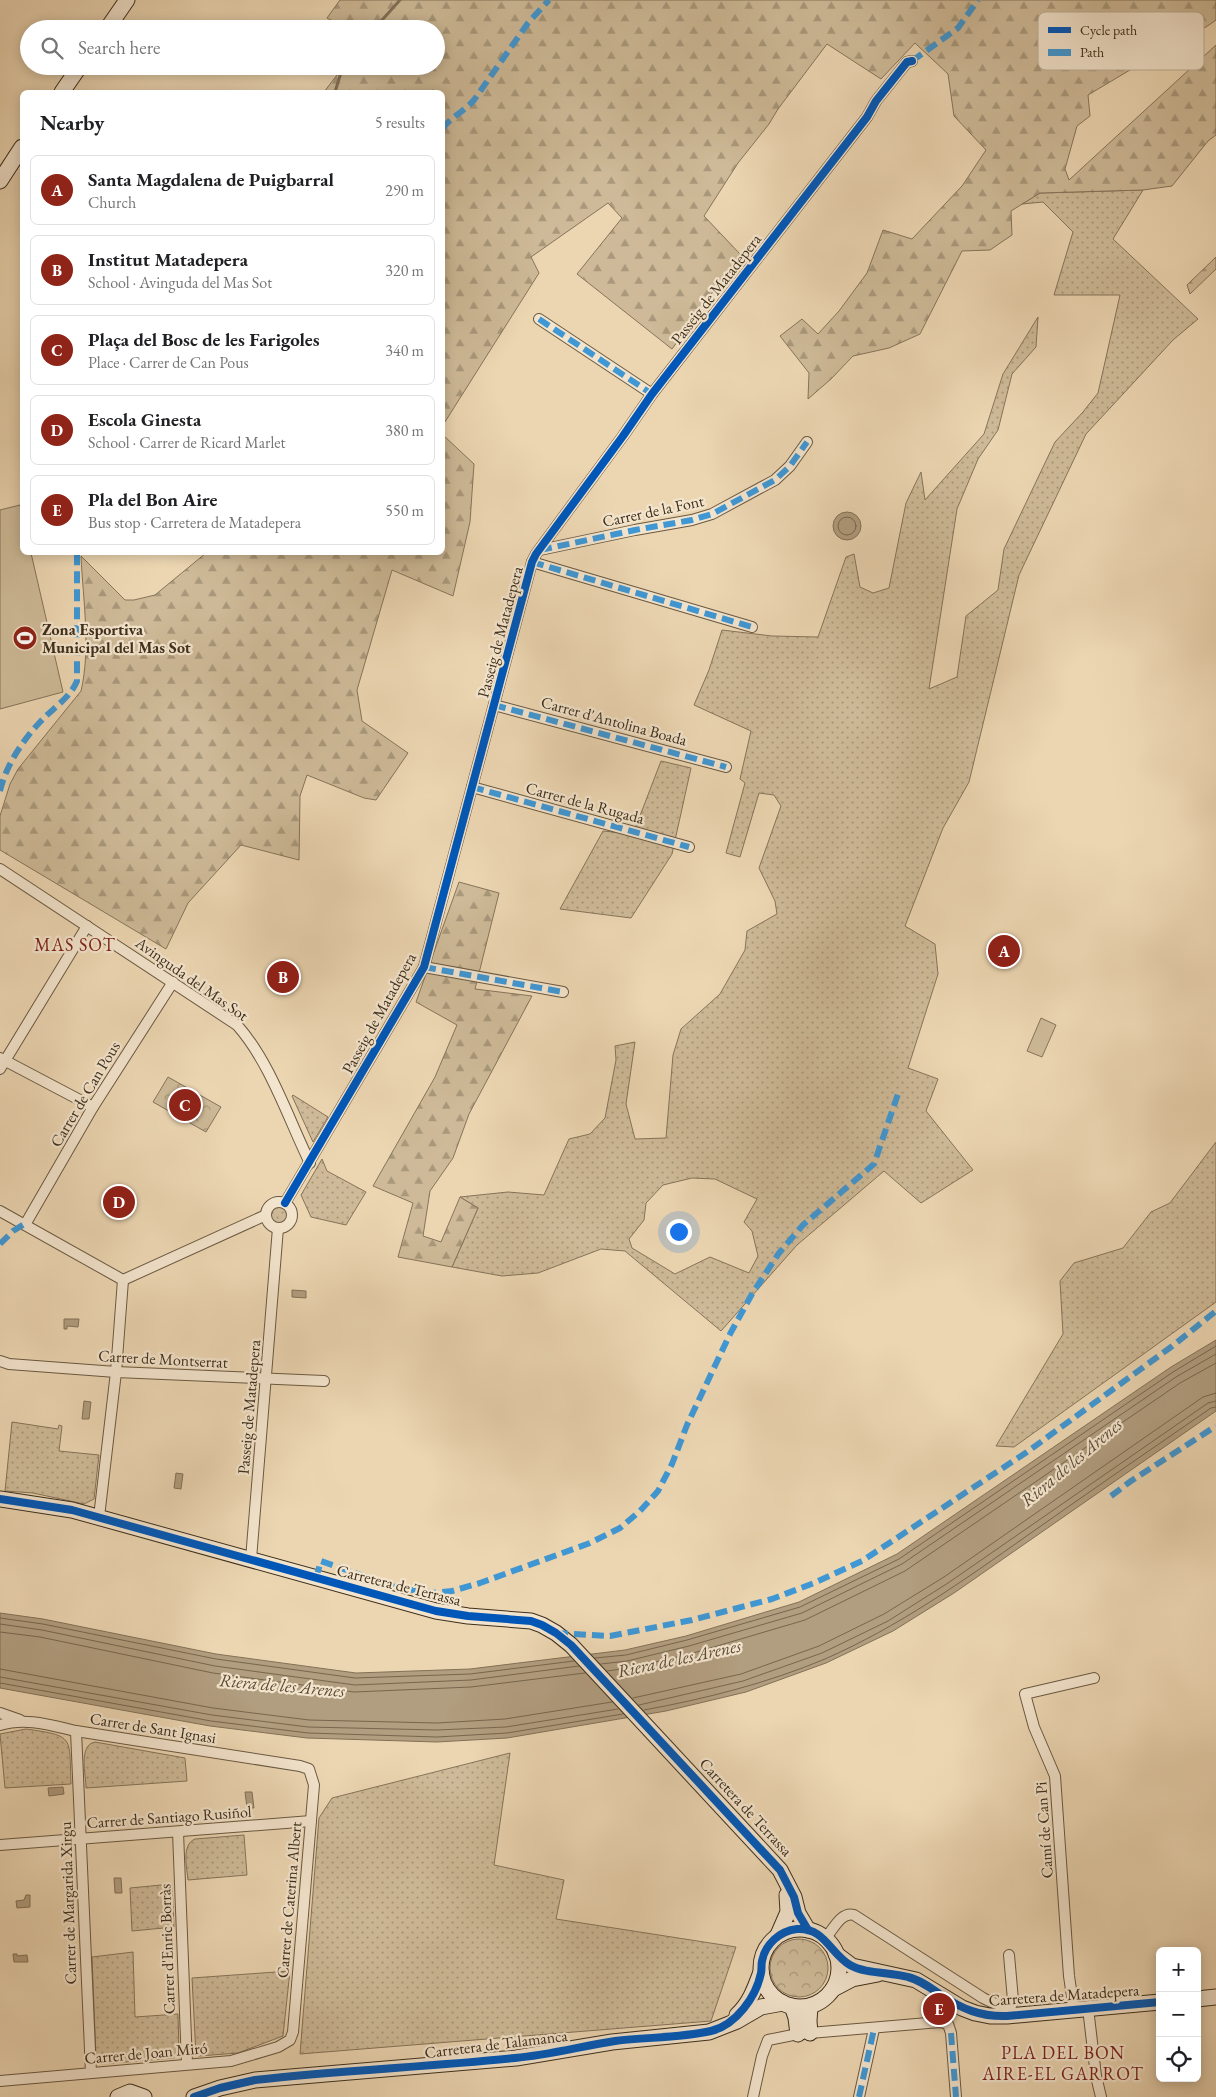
<!DOCTYPE html>
<html lang="en">
<head>
<meta charset="utf-8">
<style>
	body { margin:0; font-family:"EB Garamond",serif; background:#f6f6f6; color:#202124 }
	.controls { position:absolute; right:15px; bottom:15px; display:grid; overflow:hidden; border-radius:8px; box-shadow:0 2px 12px #0003 }
	.controls button { width:45px; height:45px; display:grid; place-items:center; padding:0; border:0; border-bottom:1px solid #e0e0e0; background:#fff; color:#202124; font:25px sans-serif }
	.you { position:absolute; left:678px; top:1231px; width:18px; height:18px; margin:-12px; border:4px solid #fff; border-radius:50%; background:#1a73e8; box-shadow:0 0 0 8px #1a73e833 }
	.badge { display:grid; place-items:center; width:32px; height:32px; border-radius:50%; background:#8f2418; color:#fff; font-size:16px; font-weight:700 }
	.pin { position:absolute; translate:-50% -50%; border:2px solid #fff; box-shadow:0 1px 5px #0006 }
	.list { margin:0; padding:0; list-style:none }
	h2 { display:flex; justify-content:space-between; align-items:center; height:65px; margin:0; padding:0 20px; font-size:21px }
	h2 small { font-size:16px; font-weight:400; color:#757577 }
	.list li { display:grid; grid-template-columns:32px 1fr auto; gap:15px; align-items:center; box-sizing:border-box; height:70px; margin:0 10px 10px; padding:0 10px; border:1px solid #e0e0e0; border-radius:8px }
	.list b { display:block; font-size:19px; white-space:nowrap }
	.list p { margin:0; font-size:16px; white-space:nowrap; color:#757577 }
	.list em { font-size:16px; font-style:normal; color:#757577 }
	.icon { flex:none; width:28px; height:28px; fill:none; stroke:currentColor; stroke-width:2; stroke-linecap:round; stroke-linejoin:round }
	.map { position:relative; flex:none; width:1216px; height:2097px; overflow:hidden }
	.search { position:absolute; background:#fff; box-shadow:0 2px 12px #0003; left:20px; top:20px; width:425px; height:55px; display:flex; align-items:center; gap:12px; box-sizing:border-box; padding:0 18px; border-radius:28px; color:#757577; font-size:19px }
	.panel { position:absolute; background:#fff; box-shadow:0 2px 12px #0003; left:20px; top:90px; width:425px; height:465px; border-radius:8px }
	.map>svg:first-child { display:block }
	.grass { fill:url(#grass-dots); stroke:#86745a; fill-rule:evenodd }
	.forest { fill:url(#forest-firs); stroke:#86745a }
	.park { fill:url(#park-crowns); stroke:#86745a }
	.pitch { fill:#ceba98; stroke:#86745a }
	.water { fill:#b19d7f; stroke:#837157 }
	.lines { fill:none; stroke-linecap:round; stroke-linejoin:round }
	.shore { stroke:#78664d; stroke-width:1 }
	.stream { stroke:#837157; stroke-width:3 }
	.street-casing { stroke:#6a5941; stroke-width:12 }
	.secondary-casing { stroke:#3e2f1b; stroke-width:17 }
	.street { stroke:#f3e4cd; stroke-width:10 }
	.secondary { stroke:#f3e4cd; stroke-width:15 }
	.quiet { stroke:#3f97d4; stroke-width:6; stroke-dasharray:12 6; stroke-linecap:butt }
	.cycleway-casing { stroke:#f3e4cd; stroke-width:11 }
	.cycleway { stroke:#0057b8; stroke-width:8 }
	.labels { text-anchor:middle; dominant-baseline:central; stroke-width:4.5; stroke-linejoin:round; paint-order:stroke }
	.street-label { font-size:16px; fill:#3e2f1b; stroke:#f3e4cd }
	.poi-label { font-size:16px; font-weight:bold; fill:#3e2f1b; stroke:#f3e4cd; text-anchor:start }
	.neighbourhood-label { font-size:18px; letter-spacing:1px; fill:#7a1f14; stroke:#f3e4cd }
	.water-label { font-size:18px; font-style:italic; fill:#5b4a34; stroke:#f3e4cd }
	.key { fill:#f3e4cd; stroke:#bdae98; stroke-width:1 }
	.key-label { font-size:14px; fill:#3e2f1b }
</style>
</head>
<body>
<div class="map">
<svg width="1216" height="2097" viewBox="0 0 1216 2097">
	<defs>
		<pattern id="grass-dots" width="8" height="8" patternUnits="userSpaceOnUse" patternTransform="scale(1.25)"><rect width="8" height="8" fill="#ceba98"/><path d="M2 2h.1M6 6h.1" fill="none" stroke="#a9987b" stroke-width="1.8" stroke-linecap="round"/></pattern>
		<pattern id="forest-firs" width="22" height="20" patternUnits="userSpaceOnUse" patternTransform="scale(1.25)"><rect width="22" height="20" fill="#ceba98"/><path d="M5 1l3.5 6h-7zM16 11l3.5 6h-7z" fill="#a9987b"/></pattern>
		<pattern id="park-crowns" width="20" height="18" patternUnits="userSpaceOnUse" patternTransform="scale(1.25)"><rect width="20" height="18" fill="#ceba98"/><path d="M2 6a3 3 0 1 1 6 0M12 15a3 3 0 1 1 6 0" fill="none" stroke="#a9987b"/></pattern>
	</defs>
	<rect width="100%" height="100%" fill="#ecd6b2"/>
	<filter id="stains"><feTurbulence type="fractalNoise" baseFrequency=".004" numOctaves="4"/><feColorMatrix values="0 0 0 0 .2 0 0 0 0 .09 0 0 0 0 .02 0 0 0 .5 -.17"/></filter>
	<radialGradient id="worn" r=".72"><stop offset=".6" stop-color="#630" stop-opacity="0"/><stop offset="1" stop-color="#630" stop-opacity=".3"/></radialGradient>
	<!-- grass -->
	<g class="grass">
		<path d="M1143,190l-30,49 85,80 -25,21 -87,94 -67,141 -50,207 -26,46 -38,98 30,18 3,30 -30,94 30,11 -12,32 47,59 -52,33 -37,-32 -87,74 -76,86 -96,-80 -24,-2 -63,24 -36,3 -50,-9 26,-59 -18,-11 48,-5 36,3 25,-56 21,-5 15,-16 11,-58 -1,-14 20,-4 -9,62 9,35 31,-1 7,-83 8,-26 39,-35 25,-44 2,-19 30,-17 -2,-13 -16,-33 22,-62 -7,-11 -15,-2 -19,64 -14,-4 19,-70 -5,-4 11,-48 -57,-26 15,-35 13,-40 50,6 46,1 28,-80 8,-3 6,33 13,6 16,-5 17,-85 15,-31 4,28 59,-66 19,-60 35,-57 -2,30 -24,27 -14,56 -20,29 -21,50 -28,180 28,-12 9,-61 32,-26 6,-41 51,-107 28,-30 15,-19 22,-98h-66l19,-63 -30,-30 -21,2 18,-11zM692,1178l23,1 42,20 -13,23 8,9 6,25 -9,17 -39,-16 -35,17 -43,-26 -3,-9 15,-19 2,-17 17,-18z"/>
		<path d="M661,761l30,7 -19,86 -41,64 -71,-9 43,-78 30,3z"/>
		<path d="M293,1095l35,22 -15,25 -21,-46z"/>
		<path d="M1216,1142v160l-202,145 -18,-1 67,-112 -3,-53 14,-18 49,-15 28,-36 19,-9z"/>
		<path d="M322,1159l5,12 39,21 -20,33 -35,-8 -10,-22z"/>
		<circle cx="279" cy="1215" r="9"/>
		<path d="M12,1422l46,7 1,-4 3,1 -3,25 40,4 -5,44 -10,5 -51,-11 -28,-2z"/>
		<path d="M26,1729c49,7 43,7 45,55l-66,4 -5,-54z"/>
		<path d="M95,1742l90,16 2,23 -101,7c0,-13 -8,-43 9,-46z"/>
		<path d="M510,1753l-16,112 70,15 -8,39 180,28 -25,74 -411,33 19,-236 13,-20z"/>
		<path d="M244,1835l3,40 -59,5c-1,-12 -7,-35 7,-41z"/>
		<path d="M172,1884l2,43 -42,4 -2,-43z"/>
		<path d="M133,1952l2,65 43,-3 1,39 -5,5 -73,6 -5,-6 -4,-101z"/>
		<path d="M290,1971l-7,65 -45,17 -39,3 -3,-1 -4,-77z"/>
	</g>
	<!-- forest -->
	<g class="forest">
		<path d="M340,0h876v20l-10,7 -31,11 -35,26 -52,31 2,21 -13,10 -12,43 4,11 147,-135v90l-8,6 -36,45 -29,4 -103,3 -29,18 1,24 -22,15 -28,1 -42,83 -31,14 -36,8 -22,23 -23,20 1,-26 -29,-37 22,-17 16,15 21,-23 28,-38 16,-43 29,9 50,-53 24,-36 -32,-34 -6,-42 -33,-31 -34,36 -54,-35 -49,65 -9,15 -31,39 -34,53 36,38 -68,95 -95,-75 45,-56 -14,-15 -77,54 8,16 -96,152 -1,-333h-118l13,-17v-9h99v-37h-88l-21,-11z"/>
		<path d="M1216,257v12l-26,25 -3,-9z"/>
		<path d="M443,435l31,29 -4,58 -17,74 -61,-26 -35,120 5,31 46,32 -32,47 -12,-2 -57,-23 -7,21 -1,64 -58,-15 -53,58 -22,46 -166,-99v-34l10,-32 8,-15 63,-78c10,-43 2,-91 0,-135l44,44h9l21,-5 51,-42 236,-1z"/>
		<path d="M459,882l40,11 -24,96 57,7 -63,118 -16,44 -23,33 -7,45 18,6 19,-45 18,11 -26,59 -54,-10 15,-54 -40,-17 62,-109 22,-52 -41,-23z"/>
	</g>
	<!-- park -->
	<g class="park">
		<path d="M168,1077l53,30 -15,25 -53,-30z"/>
		<circle cx="799" cy="1968" r="29"/>
	</g>
	<!-- pitch -->
	<g class="pitch">
		<path d="M20,505l2,10v37l9,1 32,139 -63,17v-199z"/>
		<path d="M1041,1018l15,7 -14,32 -15,-6z"/>
	</g>
	<!-- water -->
	<g class="water">
		<circle cx="847" cy="526" r="14"/>
		<path d="M292,1290l14,1v7l-14,-1z"/>
		<path d="M64,1319h15l-1,8 -11,-1v3h-3z"/>
		<path d="M1216,1340v71l-262,182 -61,38 -67,32 -80,29 -80,19 -159,27 -70,4 -130,-4 -97,-12 -210,-38v-75l43,6 173,35 140,19 114,-4 155,-19 61,-14 113,-34 98,-48 274,-187z"/>
		<path d="M84,1401l7,1 -2,17h-7z"/>
		<path d="M176,1473l7,1 -2,15 -7,-1z"/>
		<path d="M63,1787l1,7 -15,2 -1,-8z"/>
		<path d="M245,1792h7l2,16h-7z"/>
		<path d="M114,1878h7l1,15h-7z"/>
		<path d="M26,1895h4v12l-13,1 -1,-7 8,-1z"/>
		<path d="M13,1954h4v2l10,-1 1,7h-14z"/>
	</g>
	<g class="lines">
		<!-- shore -->
		<g class="shore">
			<circle cx="847" cy="526" r="9"/>
			<path d="M0,1618l43,6 173,35 139,19 115,-4 104,-13"/>
			<path d="M0,1624l42,6 173,36 140,19 116,-5 108,-14"/>
			<path d="M0,1632l40,5 173,36 141,19 117,-5 114,-14"/>
			<path d="M595,1658l31,-3 61,-15 113,-33 99,-48 274,-187 43,-26"/>
			<path d="M601,1664l26,-3 62,-15 113,-33 100,-49 274,-187 40,-23"/>
			<path d="M0,1669l213,39 96,12 128,3 68,-4 107,-17"/>
			<path d="M607,1671l22,-3 61,-14 115,-34 100,-49 275,-188 36,-20"/>
			<path d="M0,1677l212,38 96,12 129,3 69,-3 112,-18"/>
			<path d="M0,1683l211,38 97,12 129,4 70,-4 116,-19"/>
			<path d="M633,1698l108,-24 78,-28 65,-32 60,-37 259,-180 13,-4"/>
			<path d="M639,1705l104,-24 79,-28 66,-32 60,-38 260,-180 8,-2"/>
			<path d="M644,1710c61,-11 124,-27 181,-51 73,-32 138,-78 203,-124 61,-43 122,-85 183,-127l5,-1"/>
		</g>
		<!-- stream -->
		<g class="stream">
			<path d="M374,29l26,-29"/>
			<path d="M335,92l8,-26"/>
		</g>
		<defs>
			<g id="street">
				<path d="M539,319l113,75"/>
				<path d="M540,550l95,-20 57,-10 20,-6 63,-34 15,-14 17,-24"/>
				<path d="M532,562l220,65"/>
				<path d="M494,705l232,62"/>
				<path d="M472,787l217,60"/>
				<path d="M0,869l237,156c33,37 51,93 73,138"/>
				<path d="M424,967l139,25"/>
				<path d="M0,1058l93,49"/>
				<path d="M0,1069l87,-143"/>
				<circle cx="279" cy="1215" r="13"/>
				<path d="M285,1203l139,-236 108,-405 4,-8 87,-118 29,-42 215,-277 9,-16 31,-39 5,-1"/>
				<path d="M0,1211l123,69"/>
				<path d="M26,1223l67,-116 80,-125"/>
				<path d="M123,1280l143,-65"/>
				<path d="M0,1361l9,3 107,8 208,9"/>
				<path d="M99,1517l17,-145 7,-92"/>
				<path d="M251,1559l27,-331"/>
				<path d="M0,1713l20,7"/>
				<path d="M0,1725c26,-8 50,0 76,6l224,35 9,3 5,16 -21,247 -3,8 -12,7 -47,14 -231,20"/>
				<path d="M76,1731l15,342"/>
				<path d="M178,1832l9,232"/>
				<path d="M0,1845l311,-24"/>
				<path d="M825,1939c8,-9 16,-28 29,-24l129,83c9,5 18,9 28,8l2,-6 -4,-45"/>
				<path d="M1088,2008l8,68 5,21"/>
				<path d="M1074,2010l-5,-34 -14,-200 -21,-49 -9,-33 69,-16"/>
				<path d="M753,2097l9,-41 6,-16 30,-6 142,-12 8,2 3,9 5,64"/>
				<path d="M859,2097l15,-68"/>
			</g>
			<g id="secondary">
				<path d="M107,29l20,-29"/>
				<path d="M62,92l18,-26"/>
				<path d="M0,181l22,-34"/>
				<path d="M0,1499l72,11 364,101 32,5 63,5 11,4 14,8 15,12 209,225 14,27 4,16 10,17"/>
				<circle cx="800" cy="1968" r="39"/>
				<path d="M778,1935l10,-23 -1,-17"/>
				<path d="M836,1954l16,12 64,14 46,28 13,5 15,3h17l153,-14"/>
				<path d="M833,1989l19,-10 26,-5"/>
				<path d="M1197,1999l19,-2"/>
				<path d="M792,2006l4,12 2,16"/>
				<path d="M737,2015c13,-12 18,-27 24,-43"/>
				<path d="M810,2033l-1,-12 1,-15"/>
				<path d="M118,2097l12,-5 14,5"/>
				<path d="M194,2097l26,-9 35,-8 261,-22 96,-16 97,-10 28,-11 24,-14 22,-4"/>
			</g>
		</defs>
		<!-- street casing -->
		<use href="#street" class="street-casing"/>
		<!-- secondary casing -->
		<use href="#secondary" class="secondary-casing"/>
		<!-- street -->
		<use href="#street" class="street"/>
		<!-- secondary -->
		<use href="#secondary" class="secondary"/>
		<!-- quiet -->
		<g class="quiet">
			<path d="M912,61l46,-33 20,-28"/>
			<path d="M442,129c9,-12 23,-18 32,-29l54,-77 21,-23"/>
			<path d="M539,319l113,75"/>
			<path d="M540,550l95,-20 57,-10 20,-6 63,-34 15,-14 17,-24"/>
			<path d="M532,562l220,65"/>
			<path d="M494,705l232,62"/>
			<path d="M472,787l217,60"/>
			<path d="M0,791c6,-26 23,-51 41,-70 12,-13 29,-23 36,-40v-129"/>
			<path d="M424,967l139,25"/>
			<path d="M0,1244l13,-13 13,-8"/>
			<path d="M1111,1496l20,-15 85,-55"/>
			<path d="M316,1578l5,-17 77,27 34,5 20,-2 28,-8 110,-40 30,-15 20,-17 18,-20 14,-27 15,-39 43,-91 22,-40 27,-41 24,-28 71,-61 25,-73"/>
			<path d="M556,1633l54,3 82,-16 80,-21 42,-16 48,-22 165,-109 144,-105 45,-36"/>
			<path d="M951,2033l5,64"/>
			<path d="M859,2097l15,-68"/>
		</g>
		<defs>
			<g id="cycleway">
				<path d="M285,1203l139,-236 108,-405 4,-8 87,-118 29,-42 215,-277 9,-16 31,-39 5,-1"/>
				<path d="M0,1499l72,11 364,101 32,5 63,5 11,4 14,8 15,12 209,225 14,27 4,16 10,17"/>
				<path d="M194,2097l26,-9 35,-8c87,-10 174,-13 260,-22 34,-3 67,-12 100,-17 32,-4 65,-3 96,-10 25,-6 45,-34 50,-58 1,-4 0,-8 1,-12 3,-17 18,-30 35,-32 27,-2 33,24 53,36 15,9 41,7 58,12 12,3 23,11 33,18 21,14 40,22 66,21l153,-14"/>
			</g>
		</defs>
		<!-- cycleway casing -->
		<use href="#cycleway" class="cycleway-casing"/>
		<!-- cycleway -->
		<use href="#cycleway" class="cycleway"/>
	</g>
	<!-- icons -->
	<defs>
		<symbol id="stadium-disc" viewBox="-11 -11 22 22"><circle r="9.5" fill="#8f2418" stroke="#f3e4cd"/><path d="M0-5a6.5 5 0 1 0 0 10a6.5 5 0 1 0 0-10ZM-3.5-1.8h7v3.6h-7Z" fill="#fff"/></symbol>
	</defs>
	<g fill-rule="evenodd">
		<use href="#stadium-disc" x="11" y="624" width="28" height="28"/>
	</g>
	<g class="labels">
		<!-- street labels -->
		<g class="street-label">
			<text transform="translate(716 289) rotate(-52)">Passeig de Matadepera</text>
			<text transform="translate(653 511) rotate(-12)">Carrer de la Font</text>
			<text transform="translate(500 632) rotate(-75)">Passeig de Matadepera</text>
			<text transform="translate(614 721) rotate(15)">Carrer d'Antolina Boada</text>
			<text transform="translate(585 803) rotate(15)">Carrer de la Rugada</text>
			<text transform="translate(192 979) rotate(35)">Avinguda del Mas Sot</text>
			<text transform="translate(379 1013) rotate(-61)">Passeig de Matadepera</text>
			<text transform="translate(85 1094) rotate(-59)">Carrer de Can Pous</text>
			<text transform="translate(163 1359) rotate(3)">Carrer de Montserrat</text>
			<text transform="translate(249 1407) rotate(-85)">Passeig de Matadepera</text>
			<text transform="translate(399 1585) rotate(14)">Carretera de Terrassa</text>
			<text transform="translate(153 1728) rotate(9)">Carrer de Sant Ignasi</text>
			<text transform="translate(746 1807) rotate(47)">Carretera de Terrassa</text>
			<text transform="translate(169 1817) rotate(-4)">Carrer de Santiago Rusiñol</text>
			<text transform="translate(1044 1830) rotate(-94)">Camí de Can Pi</text>
			<text transform="translate(289 1900) rotate(-85)">Carrer de Caterina Albert</text>
			<text transform="translate(68 1903) rotate(-92)">Carrer de Margarida Xirgu</text>
			<text transform="translate(167 1949) rotate(-92)">Carrer d'Enric Borràs</text>
			<text transform="translate(1064 1995) rotate(-4)">Carretera de Matadepera</text>
			<text transform="translate(496 2044) rotate(-7)">Carretera de Talamanca</text>
			<text transform="translate(146 2053) rotate(-5)">Carrer de Joan Miró</text>
		</g>
		<!-- poi labels -->
		<g class="poi-label">
			<text x="42" y="629">Zona Esportiva<tspan x="42" dy="18">Municipal del Mas Sot</tspan></text>
		</g>
		<!-- neighbourhood labels -->
		<g class="neighbourhood-label">
			<text x="75" y="944">MAS SOT</text>
			<text x="1063" y="2052">PLA DEL BON<tspan x="1063" dy="21">AIRE-EL GARROT</tspan></text>
		</g>
		<!-- water labels -->
		<g class="water-label">
			<text transform="translate(1071 1462) rotate(-40)">Riera de les Arenes</text>
			<text transform="translate(679 1658) rotate(-12)">Riera de les Arenes</text>
			<text transform="translate(282 1685) rotate(5)">Riera de les Arenes</text>
		</g>
	</g>
	<!-- legend -->
	<rect x="1038" y="12" width="166" height="58" rx="8" class="key"/>
	<rect x="1048" y="27" width="23" height="6" fill="#0057b8"/>
	<rect x="1048" y="49" width="23" height="7" fill="#3f97d4"/>
	<g class="key-label">
		<text x="1080" y="35">Cycle path</text>
		<text x="1080" y="57">Path</text>
	</g>
	<rect width="100%" height="100%" filter="url(#stains)"/>
	<rect width="100%" height="100%" fill="url(#worn)"/>
</svg>
<div class="controls">
<button>+</button>
<button>−</button>
<button><svg class="icon" aria-label="locate" viewBox="0 0 24 24"><circle cx="12" cy="12" r="6"/><path d="M12 2v4M12 18v4M2 12h4M18 12h4"/></svg></button>
</div>
<div class="you"></div>
<div class="pin badge" style="left:1004px;top:951px">A</div>
<div class="pin badge" style="left:283px;top:977px">B</div>
<div class="pin badge" style="left:185px;top:1105px">C</div>
<div class="pin badge" style="left:119px;top:1202px">D</div>
<div class="pin badge" style="left:939px;top:2009px">E</div>
<div class="search"><svg class="icon" aria-label="search" viewBox="0 0 24 24"><circle cx="10" cy="10" r="6"/><path d="M15 15l6 6"/></svg>Search here</div>
<section class="panel">
<h2>Nearby<small>5 results</small></h2>
<ul class="list">
<li><span class="badge">A</span><div><b>Santa Magdalena de Puigbarral</b><p>Church</p></div><em>290 m</em></li>
<li><span class="badge">B</span><div><b>Institut Matadepera</b><p>School · Avinguda del Mas Sot</p></div><em>320 m</em></li>
<li><span class="badge">C</span><div><b>Plaça del Bosc de les Farigoles</b><p>Place · Carrer de Can Pous</p></div><em>340 m</em></li>
<li><span class="badge">D</span><div><b>Escola Ginesta</b><p>School · Carrer de Ricard Marlet</p></div><em>380 m</em></li>
<li><span class="badge">E</span><div><b>Pla del Bon Aire</b><p>Bus stop · Carretera de Matadepera</p></div><em>550 m</em></li>
</ul>
</section>
</div>
</body>
</html>
